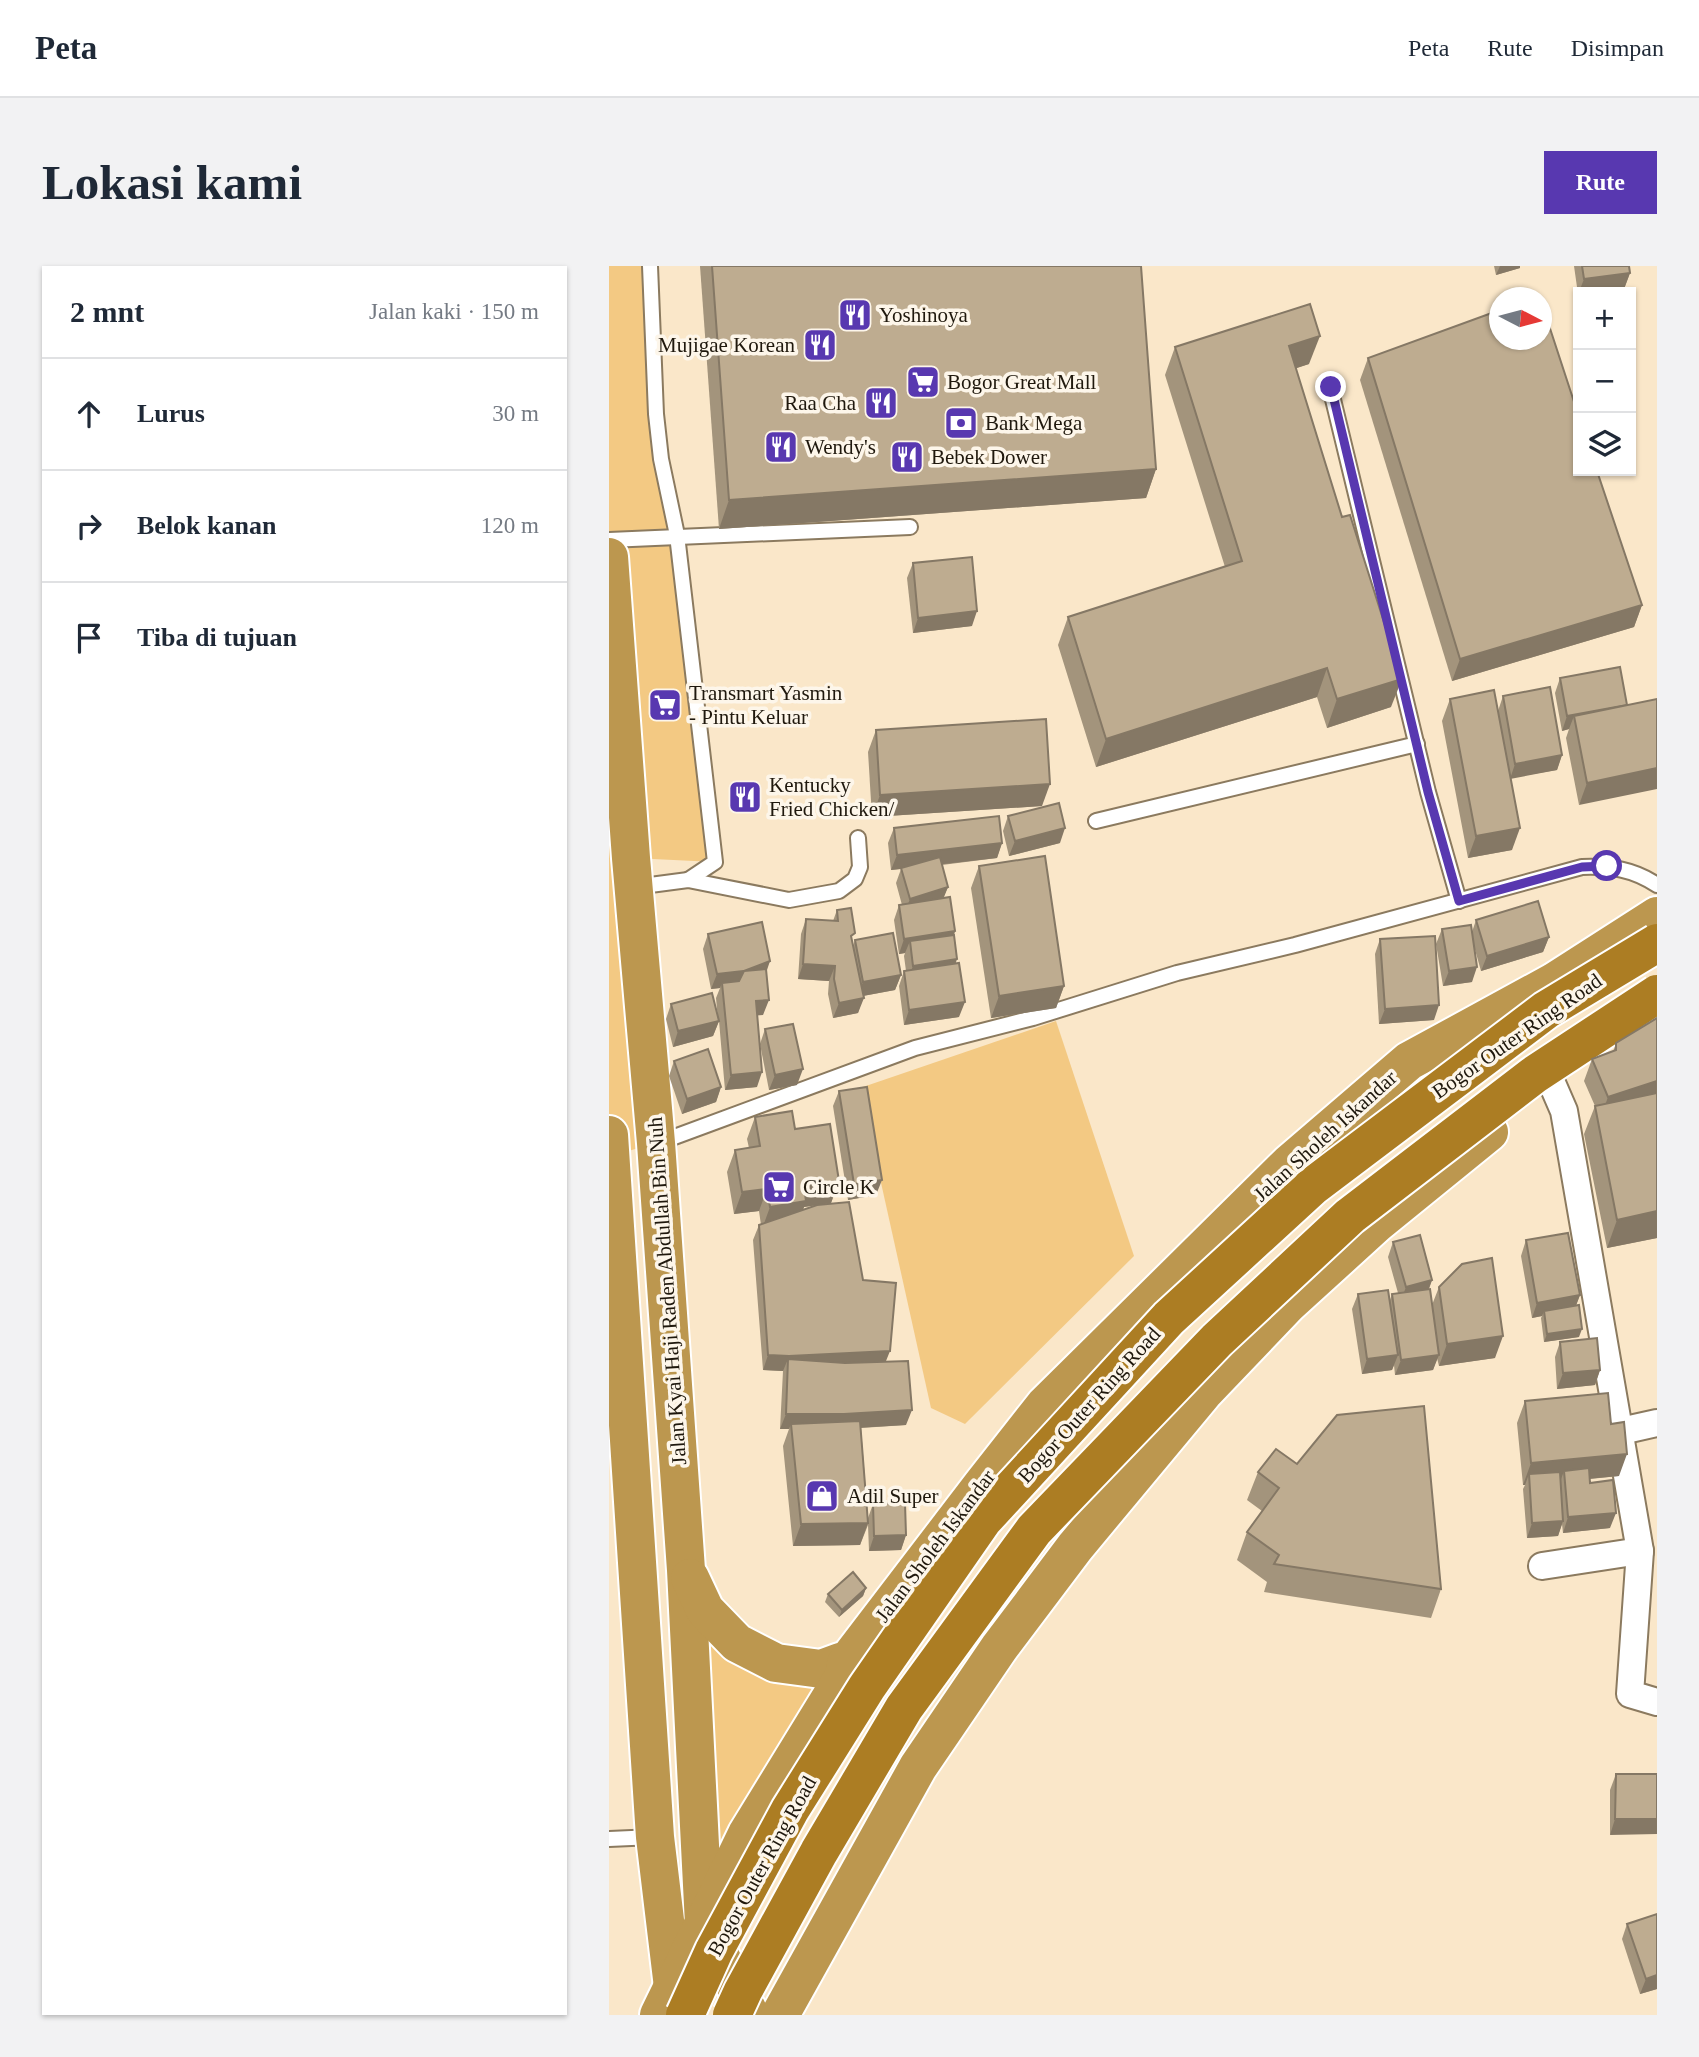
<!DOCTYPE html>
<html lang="id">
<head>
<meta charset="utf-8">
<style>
	body { margin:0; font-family:"Times New Roman",serif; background:#f2f2f3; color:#1f2937 }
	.controls { position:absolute; right:21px; top:21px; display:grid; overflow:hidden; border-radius:0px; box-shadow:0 2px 5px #0004 }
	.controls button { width:63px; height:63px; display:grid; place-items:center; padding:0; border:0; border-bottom:2px solid #e0e1e3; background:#fff; color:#1f2937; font:35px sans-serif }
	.compass { position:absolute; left:880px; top:21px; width:63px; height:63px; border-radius:50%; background:#fff; box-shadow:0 2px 5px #0004; rotate:96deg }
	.stop { position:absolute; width:21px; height:21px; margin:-16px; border:5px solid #5838b0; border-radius:50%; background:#fff }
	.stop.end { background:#5838b0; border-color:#fff; box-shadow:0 2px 7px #0008 }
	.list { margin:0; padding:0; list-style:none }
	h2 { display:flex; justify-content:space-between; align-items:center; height:91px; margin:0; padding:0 28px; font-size:30px }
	h2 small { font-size:23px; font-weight:400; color:#747a83 }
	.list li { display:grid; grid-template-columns:46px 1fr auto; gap:21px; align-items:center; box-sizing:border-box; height:112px; padding:0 28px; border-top:2px solid #e0e1e3 }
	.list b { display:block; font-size:26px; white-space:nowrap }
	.list em { font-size:23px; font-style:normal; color:#747a83 }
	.icon { flex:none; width:38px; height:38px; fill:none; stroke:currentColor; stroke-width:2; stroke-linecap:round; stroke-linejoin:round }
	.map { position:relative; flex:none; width:1048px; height:1749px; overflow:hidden; border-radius:0px }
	header { display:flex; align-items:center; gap:42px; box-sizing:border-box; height:98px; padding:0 35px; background:#fff; border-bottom:2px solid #e0e1e3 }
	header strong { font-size:33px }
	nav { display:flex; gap:38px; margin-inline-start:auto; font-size:24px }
	.intro { display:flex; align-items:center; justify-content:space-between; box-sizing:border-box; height:168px; padding:0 42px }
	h1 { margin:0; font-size:49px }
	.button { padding:18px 32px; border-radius:0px; background:#5838b0; color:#fff; font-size:24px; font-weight:700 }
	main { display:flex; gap:42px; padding:0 42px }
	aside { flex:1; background:#fff; border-radius:0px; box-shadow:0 2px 5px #0004 }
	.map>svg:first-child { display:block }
	.green { fill:#f3c983 }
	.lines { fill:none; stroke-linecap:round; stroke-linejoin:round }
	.service-casing { stroke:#8b7a5f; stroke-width:18 }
	.minor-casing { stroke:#8b7a5f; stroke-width:30 }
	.trunk-casing { stroke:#fff; stroke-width:42 }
	.service { stroke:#fff; stroke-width:14 }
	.minor { stroke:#fff; stroke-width:26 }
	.trunk { stroke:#bc974f; stroke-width:38 }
	.motorway-bridge-casing { stroke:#fff; stroke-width:42; stroke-linecap:butt }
	.motorway-bridge { stroke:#ac7d23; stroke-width:38 }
	.wall { fill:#a3947c }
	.shaded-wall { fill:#857865 }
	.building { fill:#beac90; stroke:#857865; stroke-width:2 }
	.route { stroke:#5838b0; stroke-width:9 }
	.labels { text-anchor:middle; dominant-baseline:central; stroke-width:7; stroke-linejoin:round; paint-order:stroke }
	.poi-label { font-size:21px; fill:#1f180d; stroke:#fdf6ea; text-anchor:start }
	.street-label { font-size:21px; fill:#1f180d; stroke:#fdf6ea }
</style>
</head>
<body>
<header>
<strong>Peta</strong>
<nav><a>Peta</a><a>Rute</a><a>Disimpan</a></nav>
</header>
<div class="intro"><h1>Lokasi kami</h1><a class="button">Rute</a></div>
<main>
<aside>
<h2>2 mnt<small>Jalan kaki · 150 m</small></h2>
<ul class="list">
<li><svg class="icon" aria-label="ahead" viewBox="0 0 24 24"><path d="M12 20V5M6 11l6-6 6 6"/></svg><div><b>Lurus</b></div><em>30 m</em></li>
<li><svg class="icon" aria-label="right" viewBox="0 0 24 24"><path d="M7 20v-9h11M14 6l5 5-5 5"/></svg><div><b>Belok kanan</b></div><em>120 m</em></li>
<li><svg class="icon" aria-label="arrive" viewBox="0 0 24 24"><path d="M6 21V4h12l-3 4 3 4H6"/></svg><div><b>Tiba di tujuan</b></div></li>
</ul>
</aside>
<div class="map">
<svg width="1048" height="1749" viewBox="0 0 1048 1749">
	<rect width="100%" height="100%" fill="#fae7c9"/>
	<!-- green -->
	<g class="green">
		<path d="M0,0h41l4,114 61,482 -83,-4 24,285 -45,13 -2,-21z"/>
		<path d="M447,755l78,235 -169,168 -34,-16 -71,-320z"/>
		<path d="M96,1344l31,34 104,18 -130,245z"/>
	</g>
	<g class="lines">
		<defs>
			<g id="service">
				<path d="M41,0l6,148 5,45 16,76 38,327 -27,18"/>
				<path d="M721,121l98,405 31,109"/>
				<path d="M0,274l301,-13"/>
				<path d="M487,555l321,-77"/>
				<path d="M26,621l53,-7 101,20 50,-9 16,-12 5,-12 -2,-29"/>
				<path d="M49,877l257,-95 118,-30 144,-45 118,-28 287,-78c29,-1 51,2 75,18"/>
				<path d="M0,1573l45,-2"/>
			</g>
			<g id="minor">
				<path d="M942,815l13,30 76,440 -10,143 27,8"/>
				<path d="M1012,1165l36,-8"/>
				<path d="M933,1300l98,-15"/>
			</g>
			<g id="trunk">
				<path d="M0,291l22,301 25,285 30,427 18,354 46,91"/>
				<path d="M0,869l46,702 18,150"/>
				<path d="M81,1312l15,32 32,33 39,20 45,6 19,-7 6,1"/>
				<path d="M50,1749l88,-181 97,-158 2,-13 136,-178 63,-80 244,-241 120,-103 145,-79 103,-66"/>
				<path d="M171,1749l138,-248 81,-119 76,-101 128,-154 85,-89 89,-81 112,-91"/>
			</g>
		</defs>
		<!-- service casing -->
		<use href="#service" class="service-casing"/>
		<!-- minor casing -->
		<use href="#minor" class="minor-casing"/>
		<!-- trunk casing -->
		<use href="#trunk" class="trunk-casing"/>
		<!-- service -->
		<use href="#service" class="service"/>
		<!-- minor -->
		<use href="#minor" class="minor"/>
		<!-- trunk -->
		<use href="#trunk" class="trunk"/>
		<defs>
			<g id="motorway-bridge">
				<path d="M76,1749l29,-64 76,-141 77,-123 116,-167 186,-202 144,-132 233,-176 111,-67"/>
				<path d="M123,1749l11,-24 76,-139 85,-144 130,-178 183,-190 133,-124 184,-141 123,-81"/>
			</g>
		</defs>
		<!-- motorway-bridge casing -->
		<use href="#motorway-bridge" class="motorway-bridge-casing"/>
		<!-- motorway-bridge -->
		<use href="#motorway-bridge" class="motorway-bridge"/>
	</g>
	<!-- wall -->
	<g class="wall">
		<path d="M91,0h441l15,203 -10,29 -427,31z"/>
		<path d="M885,0h26v2l-24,7z"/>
		<path d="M965,0h55l1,7 -6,16 -29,3h-17v2z"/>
		<path d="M566,81l134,17 -13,4 95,339 -64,21 -10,-31 -221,70 -38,-122 10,-28 157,-50 -60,-192z"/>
		<path d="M759,92l274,247 -8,22 -182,54 -92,-301z"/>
		<path d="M304,297l59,63 -59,7 -6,-55z"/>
		<path d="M951,412l67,27 -48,100 -13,-67 3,-9 -7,2 -7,-38z"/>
		<path d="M894,430l59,59 -5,15 -47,8 2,72 -44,8 -26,-137 8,-22 48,12z"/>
		<path d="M267,464l166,76 -170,11 -4,-65z"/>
		<path d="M399,550l52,27 -51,13 -6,-25z"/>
		<path d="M285,562l108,15 -5,15 -55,7 6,22 -5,11 12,33 -1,4 5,82 -55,8 -5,-39 5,-15h2l-2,-15 1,-3 -6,1 -5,-34 5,-15h3l-6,-22 5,-14 -10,1 -3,-27z"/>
		<path d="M370,600l85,120 -8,22 -65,10 -20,-130z"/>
		<path d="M228,644l15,30 1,6 2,-6 46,35 -6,15 -32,6 -5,17 -25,5 -5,-24 1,-13 -31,-2 3,-45 5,-15 27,2z"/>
		<path d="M867,654l73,17 -6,15 -62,19 -7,-25 -2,36 -29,4 -7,-42 6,-15 30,3z"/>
		<path d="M99,668l59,38 -4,43h-6v72l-32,3 -6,-69 -6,15 -40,11 -7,-28 5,-15 47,16 -2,-22 4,-10 -9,1 -8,-40z"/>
		<path d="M771,673l54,81 -55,4 -4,-70z"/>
		<path d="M156,763l32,56 -28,5 -9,-46z"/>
		<path d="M1007,777l41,195 -50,10 -23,-114 11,-28 -11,-25 8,-22 21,-7z"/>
		<path d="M65,795l47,26 -5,15 -34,12 -13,-38z"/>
		<path d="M230,825l37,104 -28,5 -15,-94z"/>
		<path d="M146,851l40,12 44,52 -8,22 -27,4 -1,3 60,70 23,82 20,63 -45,3 7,90 5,-14 33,31 -5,15 -32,1 -1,-26 -8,20 -67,1 -10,-100 6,-17h-9l3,-58 -20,-1 -10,-130 6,-15h2l-2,-14 -25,3 -7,-42 8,-22 14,-2 -2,-9z"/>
		<path d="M917,974l54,55 -4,10 3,32 -35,5 -3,-24 1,-2 -10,2 -11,-62z"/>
		<path d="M784,976l39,38 -3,9 3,16 7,-18 56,71 -56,8 -2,-8 -4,12 -38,5 -1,-10 -2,5 -30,4 -10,-65 6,-15 32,6 2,-6 6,-1 -10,-36z"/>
		<path d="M951,1076l40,28 -5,15 -38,4 -2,-32z"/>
		<path d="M916,1135l86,23 8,52 -29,3v4l20,45 -47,5 -1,-9 -4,12 -31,2 -4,-49 2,-4h-2l-6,-62z"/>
		<path d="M649,1206l183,117 -10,29 -167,-26 3,-10 -30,-22 10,-28 15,-21 -15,-11z"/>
		<path d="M257,1322l-3,8 -24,21 -14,-15 3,-8z"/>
		<path d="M1007,1508h41l-47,61v-45z"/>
		<path d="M1048,1648v75l-17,5 -18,-55 5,-15z"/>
	</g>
	<!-- shaded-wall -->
	<g class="shaded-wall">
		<path d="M891,0h20v2l-24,7z"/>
		<path d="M1021,7l-6,16 -29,3h-16l5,-13z"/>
		<path d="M711,70l-11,28 -30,10 10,-28z"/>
		<path d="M547,203l-10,29 -427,31 10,-29z"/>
		<path d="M1033,339l-8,22 -182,54 8,-22z"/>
		<path d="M368,345l-5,15 -59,7 5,-15z"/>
		<path d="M718,402l-10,29 -221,70 10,-28z"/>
		<path d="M793,413l-11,28 -64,21 10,-29z"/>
		<path d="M1018,439l-53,11 -5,13 -7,2 5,-15z"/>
		<path d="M953,489l-5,15 -47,9 5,-15z"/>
		<path d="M1048,502v21l-78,16 8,-22z"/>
		<path d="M441,518l-8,22 -170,11 8,-22z"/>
		<path d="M456,562l-5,15 -51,13 6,-15z"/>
		<path d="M911,562l-8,22 -44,8 8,-22z"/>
		<path d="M393,577l-5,15 -106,12 6,-15z"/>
		<path d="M339,621l-6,15 -38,12 6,-15z"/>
		<path d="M346,665l-5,15 -40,-5 -5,12 -6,1 5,-15z"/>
		<path d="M940,671l-6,15 -62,19 6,-15z"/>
		<path d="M348,693l-5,16 -45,6 6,-15z"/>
		<path d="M161,695l-5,15 -21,-5z"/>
		<path d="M194,698l32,2 -6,15 -31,-2z"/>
		<path d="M868,701l-5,15 -29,4 6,-15z"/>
		<path d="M135,705l-5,15 -17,-3 -2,5 -9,1 6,-15z"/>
		<path d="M292,709l-6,15 -38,7 6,-15z"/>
		<path d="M455,720l-8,22 -65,10 8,-22z"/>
		<path d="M255,732l-6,15 -25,5 6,-15z"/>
		<path d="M160,734l-6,15 -13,1 6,-15z"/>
		<path d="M356,736l-6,15 -55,8 5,-15z"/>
		<path d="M830,739l-5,15 -55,4 6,-15z"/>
		<path d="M110,755l-6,15 -40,11 5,-16z"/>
		<path d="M194,803l-6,16 -28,5 6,-15z"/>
		<path d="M153,806l-5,15 -32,3 6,-15z"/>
		<path d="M1048,815v19l-57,19 8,-22z"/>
		<path d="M112,821l-5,15 -34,12 5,-15z"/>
		<path d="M273,914l-6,15 -28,5 6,-16z"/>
		<path d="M230,915l-8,22 -27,4 -6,16 -36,6 8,-22 34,-21z"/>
		<path d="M158,923l-8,22 -25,3 8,-22z"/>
		<path d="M1048,945v27l-50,10 10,-28z"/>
		<path d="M823,1014l-6,16 -26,7 6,-16z"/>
		<path d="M971,1029l-6,16h-30l-2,5 -10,2 5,-15z"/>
		<path d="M973,1063l-3,8 -35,5 3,-8z"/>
		<path d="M894,1070l-8,22 -56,8 8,-22z"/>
		<path d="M281,1085l-6,15 -96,-7 -5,12 -20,-1 5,-15z"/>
		<path d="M789,1089l-6,15 -30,4 5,-15z"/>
		<path d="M830,1089l-6,15 -38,5 6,-15z"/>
		<path d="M991,1104l-5,15 -38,4 6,-16z"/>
		<path d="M303,1144l-6,15 -68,4 -47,-5 -2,5h-9l6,-15z"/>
		<path d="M1018,1188l-8,22 -54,5 -1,-10 -4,11 -31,-8 -4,11h-2l8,-22z"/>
		<path d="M1007,1247l-6,15 -47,5 5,-16z"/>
		<path d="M954,1255l-5,15 -31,2 5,-15z"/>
		<path d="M259,1257l-8,22 -67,1 8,-22z"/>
		<path d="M297,1269l-5,15 -32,1 5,-15z"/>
		<path d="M257,1322l-3,8 -24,21 3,-7z"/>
		<path d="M1006,1553h42v15l-47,1z"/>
		<path d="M1048,1709v14l-17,5 6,-15z"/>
	</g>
	<!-- building -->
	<g class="building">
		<path d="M103,0h429l15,203 -427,31z"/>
		<path d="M973,0h47l1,7 -46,6z"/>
		<path d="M701,38l10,32 -31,10 53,171 8,-2 52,164 -65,20 -10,-31 -221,71 -38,-122 174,-56 -67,-214z"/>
		<path d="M933,38l36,110v57h19l45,134 -182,54 -92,-301 132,-48v30h42z"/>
		<path d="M363,291l5,54 -59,7 -5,-55z"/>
		<path d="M1011,401l7,38 -60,11 -7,-38z"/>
		<path d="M941,421l12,68 -47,9 -12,-68z"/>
		<path d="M885,424l26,138 -44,8 -26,-137z"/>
		<path d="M1048,433v69l-70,15 -13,-67z"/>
		<path d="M437,453l4,65 -170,11 -4,-65z"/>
		<path d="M450,537l6,25 -50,13 -7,-25z"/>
		<path d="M390,550l3,27 -105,12 -3,-27z"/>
		<path d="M436,590l19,130 -65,10 -20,-130z"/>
		<path d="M331,591l8,30 -38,12 -9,-31z"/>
		<path d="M341,631l5,34 -51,8 -5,-34z"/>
		<path d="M929,635l11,36 -62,19 -11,-36z"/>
		<path d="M242,642l4,25 -4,3 13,62 -25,5 -5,-24 1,-13 -32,-2 3,-45 32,2 -1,-11z"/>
		<path d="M153,656l8,39 -26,10 22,-2 3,31 -13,1 6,71 -31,3 -9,-92 17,-2 5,-10 -27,3 -9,-40z"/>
		<path d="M862,659l6,42 -28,4 -7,-42z"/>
		<path d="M284,667l8,42 -38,7 -8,-42z"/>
		<path d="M345,669l3,24 -44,7 -3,-25z"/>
		<path d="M826,670l4,69 -54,4 -5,-70z"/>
		<path d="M350,697l6,39 -56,8 -5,-39z"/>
		<path d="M103,727l7,28 -41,10 -7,-27z"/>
		<path d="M1048,752v63l-49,16 -16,-38 24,-9v-7z"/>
		<path d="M184,758l10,45 -28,6 -10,-46z"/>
		<path d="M99,783l13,38 -34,12 -13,-38z"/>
		<path d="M258,821l15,93 -28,4 -15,-93z"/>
		<path d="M1048,827v118l-40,9 -22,-114z"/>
		<path d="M183,845l3,18 35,-5 9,57 -35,5 2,15 -36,6 -3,-18 -25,3 -7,-42 25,-4 -5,-29z"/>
		<path d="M240,936l14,78 33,3 -6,68 -101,5 -21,-1 -9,-130 58,-20z"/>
		<path d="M959,967l12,62 -43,8 -11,-63z"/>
		<path d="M811,969l12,45 -26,7 -13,-45z"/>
		<path d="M883,992l11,78 -56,8 -8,-57 23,-23z"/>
		<path d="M821,1023l9,66 -38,5 -9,-66z"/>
		<path d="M779,1024l10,65 -31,4 -9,-65z"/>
		<path d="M970,1039l3,24 -35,5 -3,-23z"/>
		<path d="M988,1072l3,32 -37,3 -3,-31z"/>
		<path d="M179,1093l57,4 63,-2 4,49 -68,4h-58z"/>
		<path d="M999,1127l3,31 13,-2 3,32 -96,9 -6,-62z"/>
		<path d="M815,1140l17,183 -167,-25 5,-9 -32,-23 32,-44 -21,-16 18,-23 21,15 40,-49z"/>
		<path d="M251,1155l8,102 -67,1 -10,-100z"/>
		<path d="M980,1202l1,15 23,-3 3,33 -48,4 -4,-46z"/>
		<path d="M951,1206l3,49 -31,2 -3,-49z"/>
		<path d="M296,1237l1,32 -32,1 -1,-32z"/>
		<path d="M244,1306l13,16 -24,22 -14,-16z"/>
		<path d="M1007,1508h41v45h-42z"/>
		<path d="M1048,1648v61l-11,4 -19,-55z"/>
	</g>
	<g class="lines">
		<!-- route -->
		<path class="route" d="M722,121l97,405 31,109 123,-34 25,-1"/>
	</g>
	<!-- icons -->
	<defs>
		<symbol id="restaurant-square" viewBox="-11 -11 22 22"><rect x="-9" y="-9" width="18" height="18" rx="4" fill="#5838b0" stroke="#fdf6ea"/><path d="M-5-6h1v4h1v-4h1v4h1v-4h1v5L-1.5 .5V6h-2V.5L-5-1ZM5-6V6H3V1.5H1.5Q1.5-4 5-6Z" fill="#fff"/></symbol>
		<symbol id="supermarket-square" viewBox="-11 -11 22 22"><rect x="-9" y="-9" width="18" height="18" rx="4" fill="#5838b0" stroke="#fdf6ea"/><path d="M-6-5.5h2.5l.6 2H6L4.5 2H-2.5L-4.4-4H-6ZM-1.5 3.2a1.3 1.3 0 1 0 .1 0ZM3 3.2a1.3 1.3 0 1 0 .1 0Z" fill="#fff"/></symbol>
		<symbol id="bank-square" viewBox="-11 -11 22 22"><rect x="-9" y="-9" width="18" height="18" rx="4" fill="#5838b0" stroke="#fdf6ea"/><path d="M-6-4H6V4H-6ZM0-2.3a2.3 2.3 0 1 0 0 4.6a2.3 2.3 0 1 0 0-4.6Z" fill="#fff"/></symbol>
		<symbol id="shop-square" viewBox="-11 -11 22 22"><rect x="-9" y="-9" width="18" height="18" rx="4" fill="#5838b0" stroke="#fdf6ea"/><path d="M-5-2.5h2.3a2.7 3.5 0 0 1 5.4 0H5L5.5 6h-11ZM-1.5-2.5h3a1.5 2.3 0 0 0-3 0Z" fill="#fff"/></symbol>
	</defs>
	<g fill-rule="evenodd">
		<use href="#restaurant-square" x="227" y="30" width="38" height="38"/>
		<use href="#restaurant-square" x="192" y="60" width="38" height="38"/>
		<use href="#supermarket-square" x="295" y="97" width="38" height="38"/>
		<use href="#restaurant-square" x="253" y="118" width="38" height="38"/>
		<use href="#bank-square" x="333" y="138" width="38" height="38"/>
		<use href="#restaurant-square" x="153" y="162" width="38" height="38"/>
		<use href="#restaurant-square" x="279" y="172" width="38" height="38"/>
		<use href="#supermarket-square" x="37" y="420" width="38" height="38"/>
		<use href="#restaurant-square" x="117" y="512" width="38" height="38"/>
		<use href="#supermarket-square" x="151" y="902" width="38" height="38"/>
		<use href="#shop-square" x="194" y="1211" width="38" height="38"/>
	</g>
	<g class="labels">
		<!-- poi labels -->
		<g class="poi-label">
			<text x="270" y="49">Yoshinoya</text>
			<text x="186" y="79" text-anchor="end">Mujigae Korean</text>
			<text x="338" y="116">Bogor Great Mall</text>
			<text x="247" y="137" text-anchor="end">Raa Cha</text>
			<text x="376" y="157">Bank Mega</text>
			<text x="196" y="181">Wendy's</text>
			<text x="322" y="191">Bebek Dower</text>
			<text x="80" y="427">Transmart Yasmin<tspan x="80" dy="24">- Pintu Keluar</tspan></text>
			<text x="160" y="519">Kentucky<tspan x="160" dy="24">Fried Chicken/</tspan></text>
			<text x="194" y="921">Circle K</text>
			<text x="238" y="1230">Adil Super</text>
		</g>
		<!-- street labels -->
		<g class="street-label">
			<text transform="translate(908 770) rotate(-35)">Bogor Outer Ring Road</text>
			<text transform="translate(716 870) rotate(-42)">Jalan Sholeh Iskandar</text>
			<text transform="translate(58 1025) rotate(-94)">Jalan Kyai Haji Raden Abdullah Bin Nuh</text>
			<text transform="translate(480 1139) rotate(-48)">Bogor Outer Ring Road</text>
			<text transform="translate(326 1280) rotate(-53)">Jalan Sholeh Iskandar</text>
			<text transform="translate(153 1600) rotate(-61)">Bogor Outer Ring Road</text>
		</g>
	</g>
</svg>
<div class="controls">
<button>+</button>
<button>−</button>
<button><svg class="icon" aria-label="layers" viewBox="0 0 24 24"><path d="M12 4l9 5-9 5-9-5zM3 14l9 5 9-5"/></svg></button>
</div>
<svg class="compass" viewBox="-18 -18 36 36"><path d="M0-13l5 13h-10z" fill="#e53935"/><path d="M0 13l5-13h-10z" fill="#747a83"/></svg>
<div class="stop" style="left:998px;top:600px"></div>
<div class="stop end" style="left:722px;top:121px"></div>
</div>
</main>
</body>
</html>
